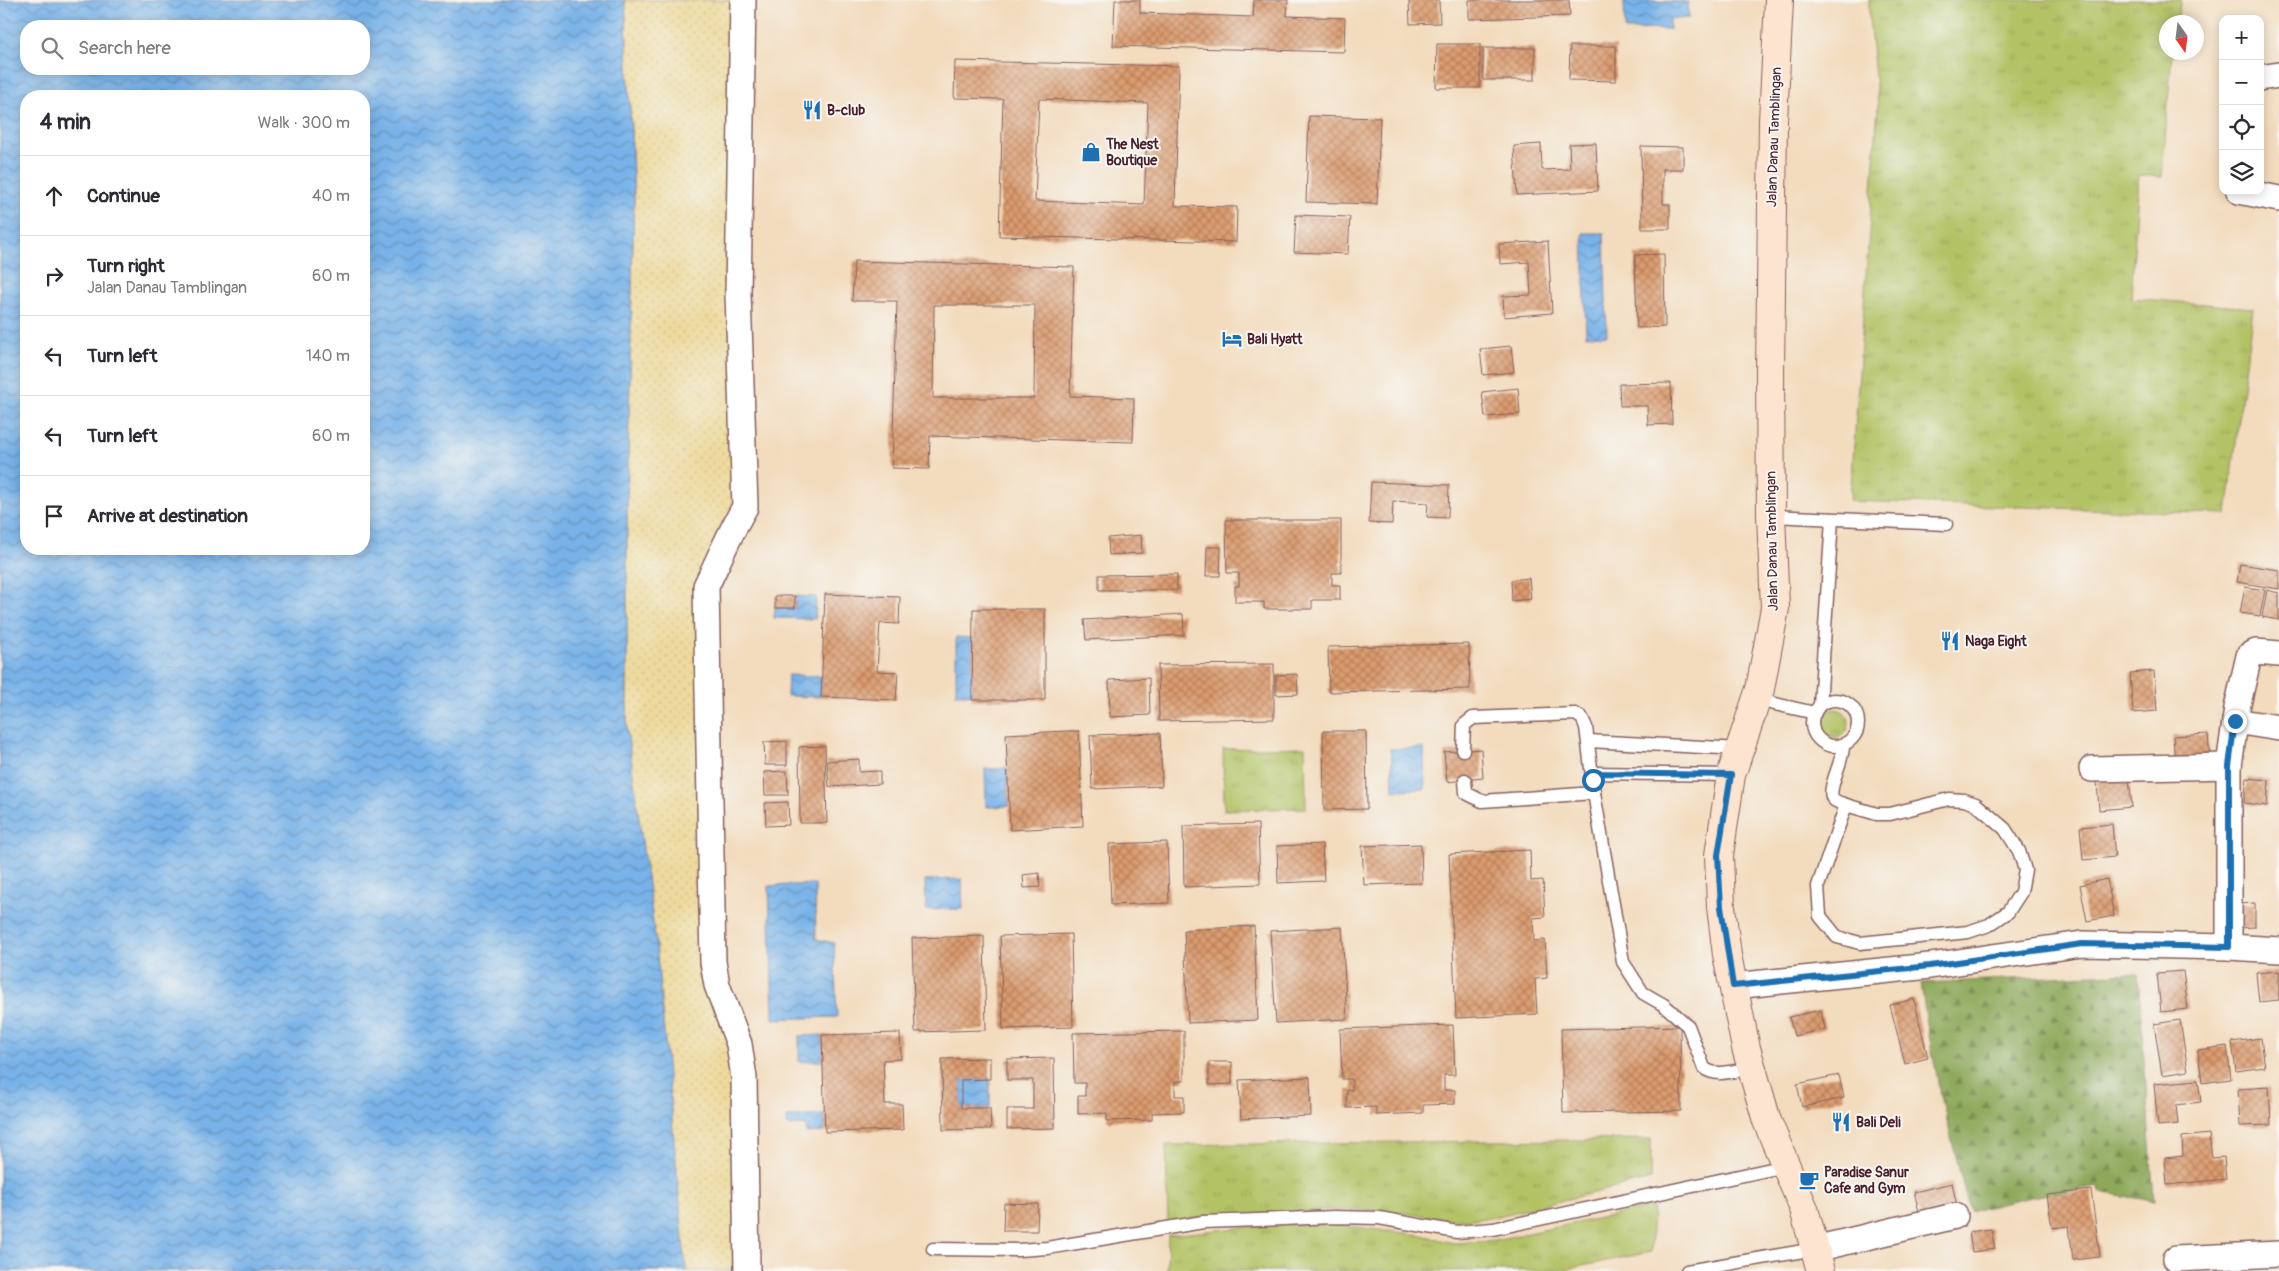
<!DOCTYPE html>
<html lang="en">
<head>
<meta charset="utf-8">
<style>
	body { margin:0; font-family:Pangolin,sans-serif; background:#f7f7f7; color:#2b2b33 }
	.controls { position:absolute; right:15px; top:15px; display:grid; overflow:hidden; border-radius:10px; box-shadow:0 2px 12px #0003 }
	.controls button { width:45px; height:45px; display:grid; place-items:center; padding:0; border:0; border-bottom:1px solid #e1e1e2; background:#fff; color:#2b2b33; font:25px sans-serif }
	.compass { position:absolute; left:2159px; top:15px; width:45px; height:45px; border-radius:50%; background:#fff; box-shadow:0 2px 12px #0003; rotate:166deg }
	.stop { position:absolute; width:15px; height:15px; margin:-11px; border:4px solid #1f6fb2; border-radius:50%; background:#fff }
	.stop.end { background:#1f6fb2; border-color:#fff; box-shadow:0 1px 5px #0008 }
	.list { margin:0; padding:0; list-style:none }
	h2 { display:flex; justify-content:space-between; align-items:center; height:65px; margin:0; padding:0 20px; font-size:21px }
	h2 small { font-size:16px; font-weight:400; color:#7c7c81 }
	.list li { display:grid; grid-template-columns:32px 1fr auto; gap:15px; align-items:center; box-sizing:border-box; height:80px; padding:0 20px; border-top:1px solid #e1e1e2 }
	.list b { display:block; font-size:19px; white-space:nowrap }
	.list p { margin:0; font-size:16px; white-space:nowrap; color:#7c7c81 }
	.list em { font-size:16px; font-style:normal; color:#7c7c81 }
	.icon { flex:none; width:28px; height:28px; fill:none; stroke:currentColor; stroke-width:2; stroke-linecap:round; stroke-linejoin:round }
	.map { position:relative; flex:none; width:2279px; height:1271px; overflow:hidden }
	.search { position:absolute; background:#fff; box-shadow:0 2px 12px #0003; left:20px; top:20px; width:350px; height:55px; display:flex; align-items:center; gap:12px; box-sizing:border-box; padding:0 18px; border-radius:20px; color:#7c7c81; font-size:19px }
	.panel { position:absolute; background:#fff; box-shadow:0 2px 12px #0003; left:20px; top:90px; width:350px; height:465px; border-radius:20px }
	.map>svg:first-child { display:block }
	.grass { fill:url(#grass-tufts); stroke:#7e7048 }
	.forest { fill:url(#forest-firs); stroke:#6c6442 }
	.sand { fill:url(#sand-dots); stroke:#9c7c64 }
	.water { fill:url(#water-waves); stroke:#61688a; fill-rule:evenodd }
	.building { fill:url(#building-cross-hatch); fill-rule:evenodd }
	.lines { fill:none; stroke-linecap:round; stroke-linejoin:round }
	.lane-casing { stroke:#85615e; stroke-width:15 }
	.street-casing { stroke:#85615e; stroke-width:28 }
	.secondary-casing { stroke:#85615e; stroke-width:30 }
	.lane { stroke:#fff; stroke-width:12 }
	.street { stroke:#fff; stroke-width:25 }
	.secondary { stroke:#fde4d0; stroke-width:28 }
	.route { stroke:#1f6fb2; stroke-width:6 }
	.labels { text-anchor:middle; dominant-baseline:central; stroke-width:4; stroke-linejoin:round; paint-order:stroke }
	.poi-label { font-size:14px; font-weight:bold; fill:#4a1f2b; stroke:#f6f6f2; text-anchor:start }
	.street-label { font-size:14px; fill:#4a1f2b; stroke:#f6f6f2 }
</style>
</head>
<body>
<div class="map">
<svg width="2279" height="1271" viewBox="0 0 2279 1271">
	<defs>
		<pattern id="grass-tufts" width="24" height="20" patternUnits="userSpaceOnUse" patternTransform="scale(1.25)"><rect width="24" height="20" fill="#b2c265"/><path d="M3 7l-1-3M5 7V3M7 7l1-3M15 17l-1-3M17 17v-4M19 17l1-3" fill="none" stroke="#9ba658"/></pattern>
		<pattern id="forest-firs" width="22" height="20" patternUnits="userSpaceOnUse" patternTransform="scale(1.25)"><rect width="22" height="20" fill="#8da85a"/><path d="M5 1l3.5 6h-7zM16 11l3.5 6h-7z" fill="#75884b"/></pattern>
		<pattern id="sand-dots" width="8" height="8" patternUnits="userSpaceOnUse" patternTransform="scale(1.25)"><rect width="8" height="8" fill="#eeda9e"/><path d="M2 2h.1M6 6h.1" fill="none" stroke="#cebb88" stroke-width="1.8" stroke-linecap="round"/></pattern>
		<pattern id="water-waves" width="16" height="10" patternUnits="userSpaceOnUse" patternTransform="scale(1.25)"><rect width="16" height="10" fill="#78b2e8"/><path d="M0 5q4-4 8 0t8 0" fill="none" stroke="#6490bc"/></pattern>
		<pattern id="building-cross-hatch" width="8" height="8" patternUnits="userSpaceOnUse" patternTransform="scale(1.25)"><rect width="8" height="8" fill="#db9b6e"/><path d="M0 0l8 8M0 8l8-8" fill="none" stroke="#b47e5b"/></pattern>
	</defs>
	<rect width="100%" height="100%" fill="#f6f6f2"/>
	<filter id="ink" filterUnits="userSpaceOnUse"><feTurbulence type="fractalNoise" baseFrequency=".02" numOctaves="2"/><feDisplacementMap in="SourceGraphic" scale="10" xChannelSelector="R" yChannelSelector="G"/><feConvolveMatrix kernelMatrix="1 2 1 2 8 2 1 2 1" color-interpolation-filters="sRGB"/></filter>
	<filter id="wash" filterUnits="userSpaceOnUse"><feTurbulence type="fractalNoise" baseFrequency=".0096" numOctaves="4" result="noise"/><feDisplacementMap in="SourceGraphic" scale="20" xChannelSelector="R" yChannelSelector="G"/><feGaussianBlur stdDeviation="1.12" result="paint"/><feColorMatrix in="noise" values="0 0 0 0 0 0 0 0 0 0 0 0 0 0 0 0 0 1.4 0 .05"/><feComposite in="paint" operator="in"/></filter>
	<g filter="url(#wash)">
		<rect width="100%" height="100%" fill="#f3dbbd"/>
		<!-- grass -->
		<g class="grass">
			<path d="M1869,0h312l-4,22h-11v30l6,1 -10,124 -23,-2 -8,123 122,10 -26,206 -377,-13 28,-395 -9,-89z"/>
			<circle cx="1835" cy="723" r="14"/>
			<path d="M1305,747l1,61 -82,2 -1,-61z"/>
			<path d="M1651,1139v40l-161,39 -33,2 -76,-10h-44l-134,7 -35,7 -2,-79z"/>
			<path d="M1653,1207l-2,45 -94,19h-390l1,-36 100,-10 64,-1 89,11 33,8 41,-3z"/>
		</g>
		<!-- forest -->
		<path class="forest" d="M2138,973l16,228 -55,-9 -1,-6 -67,11 -61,14c-20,-75 -39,-150 -49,-228z"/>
		<!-- sand -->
		<path class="sand" d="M625,0h118l2,507 -39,79 22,427 19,258h-61l-59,-541v-224l7,-309z"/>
		<!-- water -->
		<g class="water">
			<path d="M0,0h625l9,197 -7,309v224l29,213 30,328h-686zM26,26h338v43h-338zM26,96h338v453h-338z"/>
			<path d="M1624,0l64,2 1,16 -20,1 1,10 -45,1z"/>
			<path d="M1583,233h21l3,102 -21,1z"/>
			<path d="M795,596l21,1 -1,22 -41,-1 1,-10h20z"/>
			<path d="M956,637l17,1 -1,56h-16z"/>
			<path d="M788,675l34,1 -1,21 -34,-1z"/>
			<path d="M1424,748l1,41 -32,1 -2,-41z"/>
			<path d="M1007,768l2,38 -23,1 -1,-38z"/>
			<path d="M962,879l1,30 -37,1 -1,-30z"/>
			<path d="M815,884l1,55 18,4 3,74 -64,2 -4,-133z"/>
			<path d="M822,1035l1,26 -24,1v-26z"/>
			<path d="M990,1079v29h-29v-28z"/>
			<path d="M824,1115l1,17 -19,1v-8l-19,1v-9z"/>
		</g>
		<g id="blocks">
			<!-- building -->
			<g class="building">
				<path d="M1115,0h25v13l113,4 1,-17h34l-1,16 58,2 -1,34 -231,-6z"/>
				<path d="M1409,0h30l1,23 -30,1z"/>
				<path d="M1469,0h100l1,16 -101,3z"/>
				<path d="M1437,44h43v44h-44z"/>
				<path d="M1570,46h46v35l-47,-1z"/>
				<rect x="1483" y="48" width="52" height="32"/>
				<path d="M955,61l224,5 -4,140 62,1 -1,35 -237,-6 4,-137 -49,-1zM1039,99l109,4 -4,102 -109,-4z"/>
				<path d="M1309,116l71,2 -3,86 -71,-2z"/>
				<path d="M1596,143l2,48 -81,4 -3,-49 27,-2 1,26 28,-1 -1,-25z"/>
				<path d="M1641,146l42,1v22h-20v35h7v25h-28z"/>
				<path d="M1296,215l54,2 -2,37 -54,-2z"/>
				<path d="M1548,241l4,72 -48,4 -1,-21 28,-1 -2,-33 -29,2 -1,-20z"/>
				<path d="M1664,254l1,73 -28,1 -2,-73z"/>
				<path d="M854,261l220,6 -4,129 64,2 -1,44 -203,-6 -1,33 -37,-1 5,-167h-45zM934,305h101l-1,93h-101z"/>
				<path d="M1511,346l3,26 -31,3 -3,-26z"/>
				<path d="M1671,383l1,41 -24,1 -1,-19h-27l-1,-22z"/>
				<path d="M1518,388l2,26 -35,3 -3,-25z"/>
				<path d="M1371,482l78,3 -1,33 -21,-1 1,-14 -35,-2 -1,23 -23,-1z"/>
				<path d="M1226,520h115v53h-9v12h8v15h-28v9h-48v-7h-29v-16h4v-13h-12z"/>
				<path d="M1141,535l1,18 -33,2 -1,-17z"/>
				<path d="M1207,547h14l-1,29h-14z"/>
				<path d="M2240,564l39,6v19l-42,-7z"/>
				<path d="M1177,574v16h-78v-15z"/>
				<path d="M1529,578l2,21 -19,2 -1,-21z"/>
				<path d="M2245,587l20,3 -5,26 -20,-3z"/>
				<path d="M2267,590l12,3v27l-17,-3z"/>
				<path d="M825,594l75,3 -1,27 -19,-1 -3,48 21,1 -2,28 -75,-3z"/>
				<rect x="775" y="596" width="20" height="12"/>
				<path d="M973,609h72v91h-73z"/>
				<path d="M1183,614l1,21 -98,5 -2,-20z"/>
				<path d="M1469,644l1,45 -141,3 -1,-45z"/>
				<path d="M1274,664v55l-115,2 -1,-56z"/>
				<path d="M2154,671l3,40 -24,2 -3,-40z"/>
				<path d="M1297,674l1,20 -22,1v-20z"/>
				<path d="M1149,678l1,37 -40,2 -1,-37z"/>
				<path d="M1067,731h12l4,95 -73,4 -4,-96z"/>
				<path d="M1323,731h43l1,78 -43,1z"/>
				<path d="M1160,733l2,53 -70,3 -2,-54z"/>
				<path d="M2208,734l2,28 -35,2 -2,-28z"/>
				<path d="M787,741v24h-22l-1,-23z"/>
				<path d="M825,746l2,77h-27l-1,-76z"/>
				<path d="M1481,749l2,29 -36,4 -3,-30z"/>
				<path d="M859,759v13l21,-1v13l-51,3 -2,-26z"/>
				<path d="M787,771l1,24h-23l-1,-23z"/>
				<path d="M2129,778l3,29 -33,3 -2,-29z"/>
				<path d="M2247,778l22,2 -2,26 -23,-3z"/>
				<path d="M788,802l1,23 -23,1 -1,-23z"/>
				<path d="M1258,824l2,60 -76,3 -1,-61z"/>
				<path d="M2112,824l3,33 -32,3 -3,-33z"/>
				<path d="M1167,842l2,61 -58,2 -2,-61z"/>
				<path d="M1322,844l2,37 -46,2 -1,-37z"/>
				<path d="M1421,844l1,39 -58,2 -2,-39z"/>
				<path d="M1530,850l1,31 12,-1 2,37 -12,1 1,23 11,-1 2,38 -12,1 2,35 -81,4 -7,-164z"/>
				<path d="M1039,873l1,14 -16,1 -1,-13z"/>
				<path d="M2107,879l7,37 -27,5 -7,-36z"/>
				<path d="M2255,903v24l-16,1v-24z"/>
				<path d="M1254,926l4,94 -70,3 -4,-93z"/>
				<path d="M1342,927l5,92 -71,4 -6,-92z"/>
				<path d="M1071,934l2,93 -70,2 -3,-93z"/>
				<path d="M984,936l2,94 -71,2 -3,-94z"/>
				<path d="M2183,971l5,38 -27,3 -4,-39z"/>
				<path d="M2279,971v29l-20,2 -3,-29z"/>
				<path d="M1914,999l14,59 -23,6 -15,-59z"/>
				<path d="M1821,1010l4,19 -31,7 -5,-19z"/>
				<path d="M2180,1020l8,51 -26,4 -8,-51z"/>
				<path d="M1453,1025l2,50h-11v15h11v14l-32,1v8l-47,2v-8l-29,1v-18h5v-11h-10l-2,-50z"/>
				<path d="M1680,1026l1,85 -118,2 -2,-84z"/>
				<path d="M1184,1031v50h-9v15h9v16l-32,1v7l-45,1v-8l-29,1v-18h7v-13h-11l-1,-50z"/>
				<path d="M900,1033l1,26 -18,1 2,44h17l1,26 -78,2 -3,-97z"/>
				<path d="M2261,1038l4,29 -29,4 -4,-29z"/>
				<path d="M2227,1046l4,33 -29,4 -4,-33z"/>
				<path d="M990,1058v21l-29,1v28h29l1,21 -48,1 -1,-71z"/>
				<path d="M1054,1058l1,70 -48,1v-20h26v-29h-26v-21z"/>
				<path d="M1209,1062h23v22l-23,1z"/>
				<path d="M1839,1075l5,23 -42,9 -5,-23z"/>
				<path d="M1310,1077l1,39 -70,3 -2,-39z"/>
				<path d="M2198,1080l3,22 -25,3 2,19 -20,2 -4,-42z"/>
				<path d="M2269,1087l2,38 -31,1 -2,-37z"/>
				<path d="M2209,1134l3,24 12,-1 2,22 -59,6 -2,-27 18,-2 -1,-19z"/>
				<path d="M1952,1183l6,28 -37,8 -7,-27z"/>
				<path d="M2091,1190l9,67 -27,3 -4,-34 -17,2 -5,-33z"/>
				<path d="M1004,1203l34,1 -1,27h-34z"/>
				<path d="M1991,1229l4,20 -23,3 -3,-20z"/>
			</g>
		</g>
	</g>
	<g filter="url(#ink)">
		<use href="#blocks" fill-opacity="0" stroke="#85615e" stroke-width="1"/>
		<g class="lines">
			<defs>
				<g id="lane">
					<path d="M1771,516l175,8"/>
					<path d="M1757,700l58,13"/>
					<circle cx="1835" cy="723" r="23"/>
					<path d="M1820,706l12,-187"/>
					<path d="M1588,741l153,8"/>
					<path d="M1843,745c1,15 -15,41 -11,52 2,5 9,6 14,8"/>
					<path d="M1463,750l1,-25 9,-7 102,-4 7,4 4,9 8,66 29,169 20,31 21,12 24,21 16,42c12,10 33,2 47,0"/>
					<path d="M1592,773l139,2"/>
					<path d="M1465,780l1,13 16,8 112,-8"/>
					<path d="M1949,799l15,1 12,4 29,25 14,22 6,19 -4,22 -13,20 -19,13 -21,7 -108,11 -23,-6 -17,-21 -2,-30 28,-81 31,9h13z"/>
					<path d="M933,1249l86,1 28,-2 156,-26 131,-5 45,1 78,14 36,-3 292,-63"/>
					<path d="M1687,1271l128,-22"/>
				</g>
				<g id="street">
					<path d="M743,0l-5,293 7,214c-15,25 -26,53 -39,79l7,376 4,23 22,59 5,34 3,193"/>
					<path d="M2260,78l19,-3"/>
					<path d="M2239,191l40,8"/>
					<path d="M2235,721l44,7"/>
					<path d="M2092,769l137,-3"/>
					<path d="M2229,947v-181l8,-58 12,-52 7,-4 23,2"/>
					<path d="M1733,986l197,-20 152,-22 147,3 50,3"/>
					<path d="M1815,1249l140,-33"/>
					<path d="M2176,1259l103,-5"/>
				</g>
				<path id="secondary" d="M1779,0l-6,121 -3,252 1,143 4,92 -15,81 -29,86 -12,80 2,52 6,48 19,93 21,73 37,88 17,62"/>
			</defs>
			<!-- lane casing -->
			<use href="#lane" class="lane-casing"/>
			<!-- street casing -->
			<use href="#street" class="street-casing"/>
			<!-- secondary casing -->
			<use href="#secondary" class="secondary-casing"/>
			<!-- lane -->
			<use href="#lane" class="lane"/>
			<!-- street -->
			<use href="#street" class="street"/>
			<!-- secondary -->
			<use href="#secondary" class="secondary"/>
		</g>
	</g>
	<g class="lines" filter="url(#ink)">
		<!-- route -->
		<path class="route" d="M1593,780l-1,-7 139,2 -13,80 3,52 12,79 197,-20 152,-22 147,3v-181l6,-45"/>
	</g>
	<!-- icons -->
	<defs>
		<symbol id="restaurant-bare" viewBox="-9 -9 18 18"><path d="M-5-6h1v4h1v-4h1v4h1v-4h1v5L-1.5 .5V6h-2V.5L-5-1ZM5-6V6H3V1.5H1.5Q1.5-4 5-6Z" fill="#1f6fb2" stroke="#f6f6f2" stroke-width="2.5" paint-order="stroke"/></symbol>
		<symbol id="shop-bare" viewBox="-9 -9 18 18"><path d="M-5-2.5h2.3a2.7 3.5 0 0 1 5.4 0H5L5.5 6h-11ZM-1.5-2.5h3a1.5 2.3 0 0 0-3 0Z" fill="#1f6fb2" stroke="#f6f6f2" stroke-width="2.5" paint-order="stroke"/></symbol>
		<symbol id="hotel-bare" viewBox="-9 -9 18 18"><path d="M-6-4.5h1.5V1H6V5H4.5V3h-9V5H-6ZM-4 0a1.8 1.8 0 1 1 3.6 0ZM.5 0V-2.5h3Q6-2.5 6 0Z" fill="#1f6fb2" stroke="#f6f6f2" stroke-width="2.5" paint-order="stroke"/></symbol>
		<symbol id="cafe-bare" viewBox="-9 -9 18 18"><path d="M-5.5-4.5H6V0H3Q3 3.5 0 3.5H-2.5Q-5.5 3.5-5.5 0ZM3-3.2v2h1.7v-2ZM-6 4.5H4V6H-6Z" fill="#1f6fb2" stroke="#f6f6f2" stroke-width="2.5" paint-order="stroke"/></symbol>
	</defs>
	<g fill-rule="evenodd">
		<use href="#restaurant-bare" x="798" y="96" width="28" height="28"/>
		<use href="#shop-bare" x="1077" y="138" width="28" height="28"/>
		<use href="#hotel-bare" x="1218" y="325" width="28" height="28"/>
		<use href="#restaurant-bare" x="1936" y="627" width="28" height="28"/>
		<use href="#restaurant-bare" x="1827" y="1108" width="28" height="28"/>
		<use href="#cafe-bare" x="1795" y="1166" width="28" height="28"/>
	</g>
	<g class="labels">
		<!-- poi labels -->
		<g class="poi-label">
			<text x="827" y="110">B-club</text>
			<text x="1106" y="144">The Nest<tspan x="1106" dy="16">Boutique</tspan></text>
			<text x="1247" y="339">Bali Hyatt</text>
			<text x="1965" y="641">Naga Eight</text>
			<text x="1856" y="1122">Bali Deli</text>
			<text x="1824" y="1172">Paradise Sanur<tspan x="1824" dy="16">Cafe and Gym</tspan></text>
		</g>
		<!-- street labels -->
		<g class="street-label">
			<text transform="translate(1774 137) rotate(-88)">Jalan Danau Tamblingan</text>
			<text transform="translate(1772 541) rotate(-91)">Jalan Danau Tamblingan</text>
		</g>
	</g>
</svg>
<div class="controls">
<button>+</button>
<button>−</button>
<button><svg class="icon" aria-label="locate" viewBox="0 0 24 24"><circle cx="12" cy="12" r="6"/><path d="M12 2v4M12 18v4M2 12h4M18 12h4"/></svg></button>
<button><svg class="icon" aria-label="layers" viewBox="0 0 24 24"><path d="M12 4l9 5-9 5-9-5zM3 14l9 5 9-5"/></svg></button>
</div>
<svg class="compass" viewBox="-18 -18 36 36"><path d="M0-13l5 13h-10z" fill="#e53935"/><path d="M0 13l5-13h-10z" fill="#7c7c81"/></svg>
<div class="stop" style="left:1593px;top:780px"></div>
<div class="stop end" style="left:2235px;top:721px"></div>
<div class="search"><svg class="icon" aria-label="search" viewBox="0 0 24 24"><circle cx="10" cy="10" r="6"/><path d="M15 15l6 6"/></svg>Search here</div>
<section class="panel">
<h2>4 min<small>Walk · 300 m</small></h2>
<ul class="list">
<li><svg class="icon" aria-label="ahead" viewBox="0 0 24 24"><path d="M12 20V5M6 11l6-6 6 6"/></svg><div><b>Continue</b></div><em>40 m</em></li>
<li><svg class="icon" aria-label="right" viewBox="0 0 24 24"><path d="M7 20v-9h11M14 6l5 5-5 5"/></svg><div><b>Turn right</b><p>Jalan Danau Tamblingan</p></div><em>60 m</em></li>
<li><svg class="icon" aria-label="left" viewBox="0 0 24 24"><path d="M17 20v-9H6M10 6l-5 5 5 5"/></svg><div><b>Turn left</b></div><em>140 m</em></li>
<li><svg class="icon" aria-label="left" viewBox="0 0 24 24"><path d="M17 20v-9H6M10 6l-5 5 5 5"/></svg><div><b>Turn left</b></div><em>60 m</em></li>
<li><svg class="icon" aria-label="arrive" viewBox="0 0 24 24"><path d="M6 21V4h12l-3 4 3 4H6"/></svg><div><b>Arrive at destination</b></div></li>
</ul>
</section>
</div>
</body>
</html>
